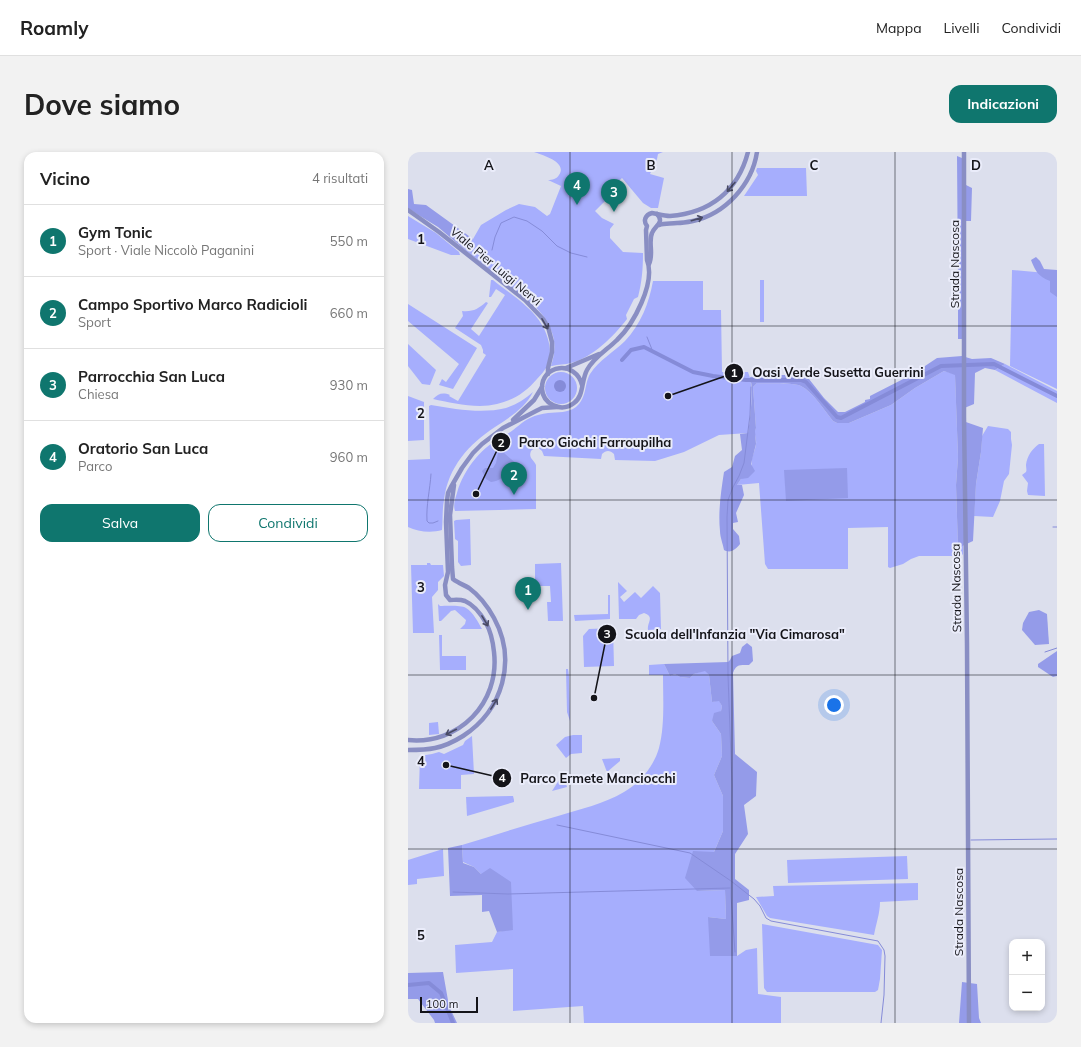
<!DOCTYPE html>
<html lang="it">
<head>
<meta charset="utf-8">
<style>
	body { margin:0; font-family:Mulish,sans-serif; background:#f2f2f2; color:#222 }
	.controls { position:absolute; right:12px; bottom:12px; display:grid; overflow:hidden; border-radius:8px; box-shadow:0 2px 6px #0003 }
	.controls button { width:36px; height:36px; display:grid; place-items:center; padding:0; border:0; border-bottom:1px solid #e0e0e0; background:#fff; color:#222; font:20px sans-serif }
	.scale { position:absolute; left:12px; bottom:10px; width:58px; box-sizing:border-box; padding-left:4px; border:2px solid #141419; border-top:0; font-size:11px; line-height:14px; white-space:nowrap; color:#141419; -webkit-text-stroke:3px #eaecfa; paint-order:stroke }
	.you { position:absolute; left:426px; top:553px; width:14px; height:14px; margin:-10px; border:3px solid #fff; border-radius:50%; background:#1a73e8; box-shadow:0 0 0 6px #1a73e833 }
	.badge { display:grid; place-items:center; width:26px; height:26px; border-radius:50%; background:#0f766e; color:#fff; font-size:13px; font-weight:700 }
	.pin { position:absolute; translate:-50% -33px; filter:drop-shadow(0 1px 2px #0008) }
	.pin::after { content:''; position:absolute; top:21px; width:14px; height:12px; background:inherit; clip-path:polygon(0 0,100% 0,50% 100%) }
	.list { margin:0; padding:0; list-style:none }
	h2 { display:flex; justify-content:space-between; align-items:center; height:52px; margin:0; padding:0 16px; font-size:17px }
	h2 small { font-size:13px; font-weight:400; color:#767676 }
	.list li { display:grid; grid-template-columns:26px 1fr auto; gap:12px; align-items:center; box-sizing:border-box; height:72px; padding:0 16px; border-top:1px solid #e0e0e0 }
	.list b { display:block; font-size:15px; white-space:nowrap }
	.list p { margin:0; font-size:13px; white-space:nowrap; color:#767676 }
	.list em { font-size:13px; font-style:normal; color:#767676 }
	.actions { display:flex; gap:8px; padding:12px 16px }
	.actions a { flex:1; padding:9px 0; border:1px solid #0f766e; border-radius:12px; text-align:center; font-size:14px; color:#0f766e }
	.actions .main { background:#0f766e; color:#fff }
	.map { position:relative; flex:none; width:649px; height:871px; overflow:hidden; border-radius:12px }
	header { display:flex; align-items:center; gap:24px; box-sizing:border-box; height:56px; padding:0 20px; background:#fff; border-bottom:1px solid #e0e0e0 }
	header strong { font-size:19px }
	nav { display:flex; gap:22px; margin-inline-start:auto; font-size:14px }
	.intro { display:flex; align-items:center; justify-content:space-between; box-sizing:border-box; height:96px; padding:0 24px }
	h1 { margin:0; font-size:28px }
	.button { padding:10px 18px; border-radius:12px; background:#0f766e; color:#fff; font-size:14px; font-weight:700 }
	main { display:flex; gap:24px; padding:0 24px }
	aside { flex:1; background:#fff; border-radius:12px; box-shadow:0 2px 6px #0003 }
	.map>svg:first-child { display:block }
	.green { fill:#a6aefd }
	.forest { fill:#949be9 }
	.water { fill:#858bd8 }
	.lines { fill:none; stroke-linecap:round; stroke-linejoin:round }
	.stream { stroke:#858bd8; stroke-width:1 }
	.canal { stroke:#858bd8; stroke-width:4 }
	.minor { stroke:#898ec3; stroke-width:4.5 }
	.oneway { stroke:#494b65 }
	.grid { fill:none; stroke:#141419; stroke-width:1; stroke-opacity:0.55 }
	.labels { text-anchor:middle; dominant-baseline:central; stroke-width:4; stroke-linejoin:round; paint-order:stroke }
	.street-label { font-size:12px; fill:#141419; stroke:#eaecfa }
	.grid-label { font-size:13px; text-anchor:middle; font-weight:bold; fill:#141419; stroke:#eaecfa; stroke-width:4; stroke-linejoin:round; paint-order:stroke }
	.leader { fill:none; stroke:#141419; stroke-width:1.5 }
	.callout-dot { fill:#141419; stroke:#eaecfa; stroke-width:1.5 }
	.mark-label { font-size:12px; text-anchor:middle; font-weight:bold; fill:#fff }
	.callout-label { font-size:13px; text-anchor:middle; font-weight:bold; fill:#141419; stroke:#eaecfa; stroke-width:4; stroke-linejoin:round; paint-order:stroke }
</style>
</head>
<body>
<header>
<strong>Roamly</strong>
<nav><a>Mappa</a><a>Livelli</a><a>Condividi</a></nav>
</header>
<div class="intro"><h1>Dove siamo</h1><a class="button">Indicazioni</a></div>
<main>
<aside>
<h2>Vicino<small>4 risultati</small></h2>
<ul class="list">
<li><span class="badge">1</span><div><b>Gym Tonic</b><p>Sport · Viale Niccolò Paganini</p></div><em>550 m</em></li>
<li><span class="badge">2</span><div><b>Campo Sportivo Marco Radicioli</b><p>Sport</p></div><em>660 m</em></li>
<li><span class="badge">3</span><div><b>Parrocchia San Luca</b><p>Chiesa</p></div><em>930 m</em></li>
<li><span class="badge">4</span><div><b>Oratorio San Luca</b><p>Parco</p></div><em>960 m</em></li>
</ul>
<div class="actions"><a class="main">Salva</a><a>Condividi</a></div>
</aside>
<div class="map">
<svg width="649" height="871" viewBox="0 0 649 871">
	<rect width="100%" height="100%" fill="#dcdfed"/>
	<!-- green -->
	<g class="green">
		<path d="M126,0h129l-5,2 -1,5 -7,15 14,4 -6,30h-7l-8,-5 -21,-25 -18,17 3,4 -12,12 7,7 12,6 -4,5v9l13,14 20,1c0,15 -1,29 -5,44l-4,2 -8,16 1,4c-14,18 -34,38 -56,44 -6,2 -13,1 -19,3h-1c4,-13 5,-24 0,-36 -7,-20 -28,-34 -44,-46 -14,-12 -29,-24 -43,-35l9,-10 8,-14 25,-15 13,-6 16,3 12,9 3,-2 11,-28 -13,-6c4,0 9,-1 11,-5 9,-13 -17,-20 -25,-23z"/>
		<path d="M349,16h49l1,28h-63l14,-21 -2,-4z"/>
		<path d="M0,64l28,17 23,19 1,3h-9l-43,-16z"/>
		<path d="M604,118l45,4v115l-47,-23z"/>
		<path d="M83,128h2c16,13 39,27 49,45 6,10 10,25 7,36 -2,7 -7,13 -12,18 -11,13 -23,21 -40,25 -20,5 -45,-1 -64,-5 5,-5 9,-7 17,-4l-1,1 9,5 28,-46 -3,-2v-3l-2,-5 -26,-17 8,-12 -1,-5c11,1 16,-2 24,-9l2,1 -17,26 8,7 26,-41 -9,-6 -5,8h-2z"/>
		<rect x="352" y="128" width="4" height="42"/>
		<path d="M245,129h50v29h18l1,62h26c7,17 2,42 0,61l-29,2 -35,17 -29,9 -40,-1 -1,-6c-4,-4 -8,-4 -12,0l-1,5 -57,-3 -2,-5c-4,-4 -8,-3 -11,0 -3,7 3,9 5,14v44l-81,2c-2,-6 0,-12 2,-18 7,-25 26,-47 48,-58 9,-4 16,-13 25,-17 6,-3 12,-4 18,-5 10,-1 20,0 28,-6 11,-9 8,-22 14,-33 9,-14 24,-22 35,-33 16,-17 24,-38 28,-60z"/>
		<path d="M0,152l69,44 -24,41 -14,-4 3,-6 4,3 13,-18 -51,-43z"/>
		<path d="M0,192l28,26 -6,15 -8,-1 -14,-18z"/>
		<path d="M597,212l52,27v12l-62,-33z"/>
		<path d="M536,219l11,3 3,83 -2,28 2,62 5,-2v9l-2,2h-42l-8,3 -8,5 -13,4 -2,-1v-40l-40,1v41h-80l-3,-5 -6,-81 -22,2 4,-6 11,-12c-2,-8 3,-15 4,-23 1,-5 -3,-11 0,-16l-3,-41 4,-4c10,1 35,-1 44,3 12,6 23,24 32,35l4,2h12l42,-18 24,-17z"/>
		<circle cx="153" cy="236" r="16"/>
		<path d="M125,240c-7,15 -24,26 -38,35 -26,17 -47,40 -51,73 -2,10 -1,20 -2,30 -10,3 -24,2 -34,-3v-67l22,-1 -1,-53 2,-1c24,4 51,9 75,3 10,-3 19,-9 27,-16z"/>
		<path d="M0,244l16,6v38l-16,1z"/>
		<path d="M580,274l20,3 3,3v7l1,6 -3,29 -5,7 -4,20 -7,16 -19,-1 2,-32 5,-32 1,-16z"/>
		<path d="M631,292h5l1,52 -17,-1 -1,-4 1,-8 -6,-8 4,-3c1,-2 0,-4 0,-7 1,-9 6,-16 13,-21z"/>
		<path d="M62,367l1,46 -10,1 -3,-4v-21l-3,-2 -1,-18 2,-1z"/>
		<path d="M19,411h3l1,2h12l1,11 -6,6v8l-6,7 2,36h-21l-2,-68h16z"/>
		<path d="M153,411l2,58h-15l-1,-19h4l-1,-16h-15v-22z"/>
		<path d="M210,430l9,9 -7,6 4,5 11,-10 6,6 12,-12 7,7 1,36 -13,1c-1,-8 7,-13 -4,-17l-5,2 -3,4h-17z"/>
		<path d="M200,443h2v24l-35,2 -1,-6 34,-1z"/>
		<path d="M30,452l2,2c6,0 21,-1 26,2 7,4 12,14 16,21h-22l5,-5 1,-4 -11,-10 -4,1 -10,10h-2z"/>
		<path d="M205,476l1,38 -30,1 -1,-31 6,-7z"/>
		<path d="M31,483h3v21h24v14h-26z"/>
		<path d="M256,512l6,12 5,-2 5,3 10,1 4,-4 11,-4 4,5 3,27 7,-2 3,6 -1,5 -9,10 9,13 1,22 -8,19 9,21v35l-26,60 28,-1 1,29 -18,-2 29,39 9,-6 11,-2 1,46 23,3v26h-197l-1,-17 -70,5v-42l-57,4 -1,-28 37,-3 5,-10 16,-3 -32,-55 -7,-7 -11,-5 -1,-17c32,-10 64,-20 96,-29 22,-7 46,-12 66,-24 16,-9 30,-26 35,-44 6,-22 4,-51 4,-73h-14v-10z"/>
		<path d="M158,517h2l1,7 1,45 -3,-9z"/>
		<path d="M30,570l1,12 -10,1v-12z"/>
		<path d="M165,583h9v18l-11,1 -5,4 -10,-13 9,-8z"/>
		<path d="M64,584l2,38 -13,1v14h-42l1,-33 12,-2 7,-2 5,2 19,-9 2,-4z"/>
		<path d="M212,606v3l-13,11 -5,-13z"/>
		<path d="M155,622l4,13 -15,4z"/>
		<path d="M105,644l1,4v2l-47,14 -1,-19z"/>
		<path d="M35,697l1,27 -27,3v5l-9,1v-25z"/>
		<path d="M499,704l1,23 -120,4 -1,-23z"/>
		<path d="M510,731v17l-38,2c0,11 -4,22 -6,33l-104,-17 -3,-2 -11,-19 18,-1 -1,-10z"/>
		<path d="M354,772l116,21 4,5 -2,29 -2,11 -3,2h-108l-3,-4z"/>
	</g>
	<!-- forest -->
	<g class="forest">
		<path d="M549,4l5,2v25l10,5 -1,33h-8v118h-5v-36l-4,-3v-13h4z"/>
		<path d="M0,37l4,1 2,14 12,1 47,34 -9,10 -26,-22 -18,-11 -12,-8z"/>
		<path d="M628,105l4,4 4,8 13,1v27l-7,-5v-11c-12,-5 -14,-9 -19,-21z"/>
		<path d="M554,204l10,3 19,-1 14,6 -10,6 -10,-2 -10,5 -1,31 -12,5 1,12 20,7 -2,24 -5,32 -3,57 -15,7 -2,-63 2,-28 -3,-82 -11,-4 -29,17 -24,17 -42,18h-12l-4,-2c-9,-11 -20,-29 -32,-35 -9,-4 -34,-2 -44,-3l-4,4 3,41 -1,3 1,13 -5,20 4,7 -7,7 -7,1 -4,6h5l2,10 -8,18 2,9 -5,1v6l6,7 1,8c-4,5 -9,10 -16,6 -1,-6 -4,-13 -4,-19 -2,-20 1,-39 4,-59l8,-5 3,-11 7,-6 -2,-16 8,-1c2,-13 6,-44 2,-56l25,-2h20l14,4 15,19 14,14h7l20,-10v-2l5,-1v-3l43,-22 24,-16z"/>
		<path d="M90,301h6l14,12 -4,3h-7c-1,9 -8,13 -16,14l-5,-3 -4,-8 3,-3h8l3,-5z"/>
		<path d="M439,316l1,30 -62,3 -2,-31z"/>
		<path d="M631,458l8,4 2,30 -14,1 -13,-15 1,-7 6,-11z"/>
		<path d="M339,491l5,4 1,14 -4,4c-9,0 -13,-1 -16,8l2,81 22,18 -1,24 -12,9 4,29 -13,20v25l14,11v10l-12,3v53h-27l-2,-39 18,2 -1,-29 -28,1 -12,-13 8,-27 21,1 9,-21v-35l-9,-21 8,-19 -1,-22 -9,-13 2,-8 7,-2 1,-5 -3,-5 -7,1 -3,-27 -4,-4 -11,3 -4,4 -10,-1 -5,-3 -5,2 -6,-12 64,-2 2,-2 2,-4 8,-3 2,-6z"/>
		<path d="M649,499v25l-4,1 -15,-10v-3z"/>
		<path d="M54,693l1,18 11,4 7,7 9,-6 21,14 2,48 -16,2 -8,-21 -7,1v-17l-32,1 -2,-48z"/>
		<path d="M35,820l6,34 8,17h-22l-1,-3 -16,-21h-10v-26z"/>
		<path d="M554,830l15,2 2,34 2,5h-22z"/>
	</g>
	<!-- water -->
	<circle class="water" cx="152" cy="234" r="6"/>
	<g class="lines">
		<!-- stream -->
		<g class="stream">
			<path d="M84,98l3,-13 6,-14 13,-6 13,4 15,10 15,15 14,7 16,4"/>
			<path d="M239,185l6,15"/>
			<path d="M343,228v2"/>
			<path d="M23,322c-1,16 -5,31 -4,47l2,2h4l5,-2"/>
			<path d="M645,375h4"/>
			<path d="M637,500l12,-4"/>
			<path d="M149,673l133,28 41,28 23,18 6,7 6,12 5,3 107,20 6,9 1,6 -1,39 -3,28"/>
			<path d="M563,688l86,-1"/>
			<path d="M45,740l55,2 222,-6"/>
			<path d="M327,800l-4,-56 1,-111 -4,-110 -1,-158 1,-17 5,-13 6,-11 5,-13 6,-48 1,-28"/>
		</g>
		<!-- canal -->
		<g class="canal">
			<path d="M214,208l9,-10 13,-3 49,25 20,4 33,4h55l5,2 31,35 4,1 100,-52 53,-2 63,32"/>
			<path d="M0,833l21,-2 12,10 12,30"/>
		</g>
		<!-- minor -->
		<g class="minor">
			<path d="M556,0v265l3,226 2,380"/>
			<path d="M0,58l31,22 86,68 18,19 5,8 4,15v10l-4,16v6"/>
			<path d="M251,73c6,-2 12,-1 18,-2 5,0 11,-1 16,-2 32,-7 59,-36 64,-69"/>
			<path d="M241,112c5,-10 -1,-22 3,-31 3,-8 13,-10 5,-19"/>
			<path d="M158,216l33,-14"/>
			<path d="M174,233c-6,-25 -41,-21 -40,4 1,15 19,24 32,14 10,-7 7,-22 13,-33 7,-13 20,-20 30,-30 16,-15 39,-57 30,-80l-1,-30 1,-4c-4,-5 -2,-11 5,-13 6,1 12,3 18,3 40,-3 68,-25 78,-64"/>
			<path d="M105,268l21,-20 8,-13"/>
			<path d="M0,588c51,5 92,-37 86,-88 -1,-10 -3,-20 -8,-29 -5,-9 -12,-18 -21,-22 -6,-2 -10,-1 -15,-1l-4,-5 -1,-10 3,-13 -2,-50 1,-21 1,-8 3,-6 11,-19 11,-15 9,-9 21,-16 33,-17 6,-3 15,-1"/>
			<path d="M0,598c9,0 18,0 27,-2 10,-2 20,-7 28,-12 40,-26 54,-76 31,-118 -6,-11 -14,-22 -25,-30 -5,-3 -11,-5 -16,-9l-1,-12 -2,-52 4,-30"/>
		</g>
	</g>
	<!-- one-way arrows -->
	<defs><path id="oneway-shaft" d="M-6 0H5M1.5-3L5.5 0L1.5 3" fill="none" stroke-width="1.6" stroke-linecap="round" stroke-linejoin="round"/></defs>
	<g class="oneway">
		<use href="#oneway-shaft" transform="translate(323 35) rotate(131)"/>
		<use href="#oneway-shaft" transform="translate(289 67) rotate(-16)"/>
		<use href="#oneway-shaft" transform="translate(137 172) rotate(60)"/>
		<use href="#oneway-shaft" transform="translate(77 469) rotate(59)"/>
		<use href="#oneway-shaft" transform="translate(86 552) rotate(-58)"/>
		<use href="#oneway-shaft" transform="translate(43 580) rotate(153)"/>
	</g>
	<!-- grid -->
	<path class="grid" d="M162,0v871M324,0v871M487,0v871M0,174h649M0,348h649M0,523h649M0,697h649"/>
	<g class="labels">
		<!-- street labels -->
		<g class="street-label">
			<text transform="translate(546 112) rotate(-90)">Strada Nascosa</text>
			<text transform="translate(88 114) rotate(40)">Viale Pier Luigi Nervi</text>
			<text transform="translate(548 436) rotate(-91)">Strada Nascosa</text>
			<text transform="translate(550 760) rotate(-90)">Strada Nascosa</text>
		</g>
	</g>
	<g class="grid-label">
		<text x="81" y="18">A</text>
		<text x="243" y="18">B</text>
		<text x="406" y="18">C</text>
		<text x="568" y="18">D</text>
		<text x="13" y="92">1</text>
		<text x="13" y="266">2</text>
		<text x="13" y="440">3</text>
		<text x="13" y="614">4</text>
		<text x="13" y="788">5</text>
	</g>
	<!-- callouts -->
	<path class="leader" d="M260 244L326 221M68 342L93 290M186 546L199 482M38 613L94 626"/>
	<g class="callout-dot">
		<circle cx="260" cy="244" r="4"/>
		<circle cx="68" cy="342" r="4"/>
		<circle cx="186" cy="546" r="4"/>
		<circle cx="38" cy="613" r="4"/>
		<circle cx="326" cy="221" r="10"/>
		<circle cx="93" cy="290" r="10"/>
		<circle cx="199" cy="482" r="10"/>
		<circle cx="94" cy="626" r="10"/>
	</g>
	<g class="mark-label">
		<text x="326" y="225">1</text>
		<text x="93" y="295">2</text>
		<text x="199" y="486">3</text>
		<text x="94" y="630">4</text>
	</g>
	<g class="callout-label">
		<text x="430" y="225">Oasi Verde Susetta Guerrini</text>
		<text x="187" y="295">Parco Giochi Farroupilha</text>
		<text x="327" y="487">Scuola dell'Infanzia "Via Cimarosa"</text>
		<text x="190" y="631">Parco Ermete Manciocchi</text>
	</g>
</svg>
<div class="controls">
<button>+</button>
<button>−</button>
</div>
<div class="scale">100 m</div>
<div class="you"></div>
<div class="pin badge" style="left:120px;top:458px">1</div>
<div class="pin badge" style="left:106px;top:343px">2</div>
<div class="pin badge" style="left:206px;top:60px">3</div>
<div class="pin badge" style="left:169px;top:53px">4</div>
</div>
</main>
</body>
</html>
